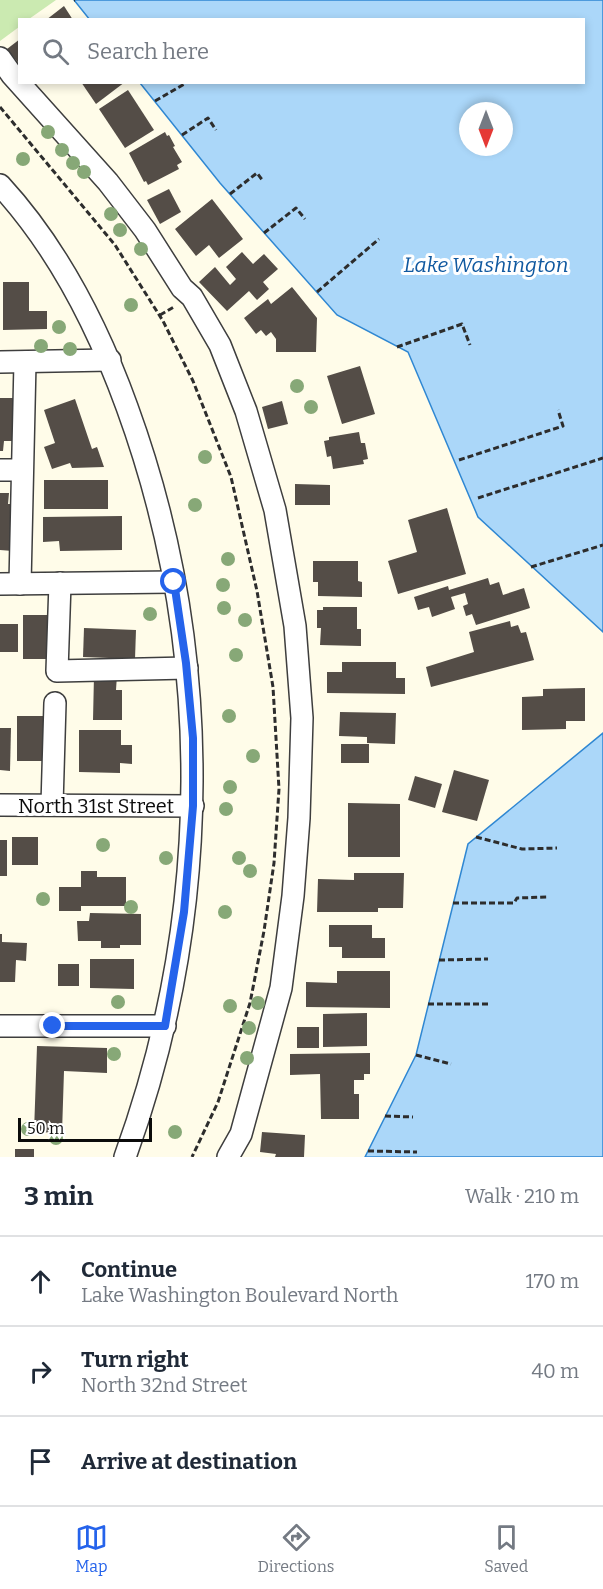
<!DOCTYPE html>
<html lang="en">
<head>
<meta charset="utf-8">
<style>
	body { margin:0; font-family:Bitter,serif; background:#f2f2f3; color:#1f2937 }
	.compass { position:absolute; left:459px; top:102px; width:54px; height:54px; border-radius:50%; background:#fff; box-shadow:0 3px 9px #0003; rotate:180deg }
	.scale { position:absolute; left:18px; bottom:15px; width:134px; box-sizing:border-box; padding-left:6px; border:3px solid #0b0b0b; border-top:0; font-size:16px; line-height:21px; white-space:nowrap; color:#0b0b0b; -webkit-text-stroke:4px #fff; paint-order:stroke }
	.stop { position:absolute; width:18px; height:18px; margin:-14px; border:4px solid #2563eb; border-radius:50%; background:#fff }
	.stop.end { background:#2563eb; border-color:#fff; box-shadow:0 2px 6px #0008 }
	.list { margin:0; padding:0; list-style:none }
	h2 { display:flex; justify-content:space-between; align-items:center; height:78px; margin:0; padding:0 24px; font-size:26px }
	h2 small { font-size:20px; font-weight:400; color:#747a83 }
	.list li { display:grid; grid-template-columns:39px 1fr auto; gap:18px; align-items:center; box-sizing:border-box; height:90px; padding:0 24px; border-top:2px solid #e0e1e3 }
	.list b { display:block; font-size:22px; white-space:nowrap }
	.list p { margin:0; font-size:20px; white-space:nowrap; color:#747a83 }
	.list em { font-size:20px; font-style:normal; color:#747a83 }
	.icon { flex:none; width:33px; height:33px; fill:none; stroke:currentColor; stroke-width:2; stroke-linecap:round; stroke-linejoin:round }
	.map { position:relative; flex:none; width:603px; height:1157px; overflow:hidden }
	.search { position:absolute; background:#fff; box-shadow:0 3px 9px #0003; left:18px; right:18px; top:18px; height:66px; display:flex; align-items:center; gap:15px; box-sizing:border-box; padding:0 21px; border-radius:0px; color:#747a83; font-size:22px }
	.sheet { height:348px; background:#fff }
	nav { display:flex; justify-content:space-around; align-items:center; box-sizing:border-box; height:84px; border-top:2px solid #e0e1e3; background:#fff; font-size:16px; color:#747a83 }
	nav a { display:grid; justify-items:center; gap:3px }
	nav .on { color:#2563eb }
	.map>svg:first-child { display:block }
	.green { fill:#cbeab1 }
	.water { fill:#abd7f9; stroke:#2f87d2; stroke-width:1.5; fill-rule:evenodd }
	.building { fill:#544d47 }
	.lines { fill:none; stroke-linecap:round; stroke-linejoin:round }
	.minor-casing { stroke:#3e3e3e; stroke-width:24 }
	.path { stroke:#2d2d2d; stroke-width:3; stroke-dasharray:6 3; stroke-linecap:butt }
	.minor { stroke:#fff; stroke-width:21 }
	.tree { fill:#87a877 }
	.route { stroke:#2563eb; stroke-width:8 }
	.labels { text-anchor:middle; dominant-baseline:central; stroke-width:6; stroke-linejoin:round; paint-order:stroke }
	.street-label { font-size:20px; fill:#0b0b0b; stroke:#fff }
	.water-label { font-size:21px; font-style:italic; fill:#1059a0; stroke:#fff }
</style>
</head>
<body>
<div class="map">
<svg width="603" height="1157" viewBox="0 0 603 1157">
	<rect width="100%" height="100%" fill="#fffce9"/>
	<!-- green -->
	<path class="green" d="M0,0h56l-27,19 -9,1 -1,7 -19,14z"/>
	<!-- water -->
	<g class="water">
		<path d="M74,0h529v632l-125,-115 -70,-165 -71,-37 -117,-132 -80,-100 444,-1v-62h-494zM468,111h36v36h-36z"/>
		<path d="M603,733v424h-238l51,-102 52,-211z"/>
	</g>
	<!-- building -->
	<g class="building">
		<path d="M64,6l9,14h-27z"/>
		<path d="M20,39v26l-13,-16z"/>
		<path d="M81,82h44l-29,22z"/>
		<path d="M128,90l26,40 -29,18 -26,-39z"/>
		<path d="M165,132l2,4 2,-1 6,11 -2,1 9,15 -5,3 2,4 -31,16 -2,-4 -2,1 -15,-29z"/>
		<path d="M169,189l12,23 -21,12 -13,-24z"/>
		<path d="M212,199l31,40 -24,19 -10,-13 -13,11 -21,-27z"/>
		<path d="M242,252l11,12 11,-10 14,15 -15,13 6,7 -12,11 -8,-9 -22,20 -28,-29 16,-15 15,18 6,-6 -10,-12z"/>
		<path d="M3,282h26v29h18v18l-44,1z"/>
		<path d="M292,287l25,31 -1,34h-40v-13l-5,-7 -5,4 -5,-6 -5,4 -12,-16 24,-19 3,5z"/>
		<path d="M360,366l15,48 -33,10 -15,-48z"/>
		<path d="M0,398h15v43h-11l-1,10h-3z"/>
		<path d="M75,399l17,50 5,-2 7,20 -32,1 -2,-5 -18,6 -8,-22 11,-4 -11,-33z"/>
		<path d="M282,401l6,23 -20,5 -6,-22z"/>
		<path d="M359,432l2,11h4l3,16 -5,1 1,4 -31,5 -2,-13 -4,1 -3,-16 5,-1v-3z"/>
		<rect x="44" y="480" width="64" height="29"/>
		<path d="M295,484l35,1v20h-35z"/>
		<path d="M0,493h9l-1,11h6l-1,47 -13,-1z"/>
		<path d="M447,508l19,66 -68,20 -10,-33 29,-9 -9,-32z"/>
		<path d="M122,516v34l-62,1 -1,-10 -16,1v-25z"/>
		<path d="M313,561h45v20l4,1v15l-44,-1v-14h-5z"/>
		<path d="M488,578l2,7 9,-3 4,13 21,-7 6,20 -54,17 -4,-11 -6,2 -3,-10 5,-2 -3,-11 -14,4 4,12 -23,8 -3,-10 -11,3 -4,-13 34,-11 1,4z"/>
		<path d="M323,607h34v22h4v17l-41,-1 1,-17h-4v-18h6z"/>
		<rect x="23" y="615" width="25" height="44"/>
		<path d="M510,621l1,6 7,-2 3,8 5,-1 8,28 -103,27 -5,-20 48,-15 -5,-20z"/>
		<rect x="0" y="624" width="18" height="28"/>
		<path d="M84,628l52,2 -1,29 -52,-2z"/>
		<path d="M342,662h54v16h9v16l-78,-1v-21h15z"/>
		<path d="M94,675h23l-1,15h6v30h-29z"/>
		<path d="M585,688v33h-19v8l-44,1v-33l21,-1v-7z"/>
		<path d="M340,712l56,1 -1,31 -28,-1v-6l-28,-1z"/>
		<rect x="17" y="716" width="27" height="45"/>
		<path d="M0,728h11l-1,43 -10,-1z"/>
		<path d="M79,730h42v15h11v19l-12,-1v10l-41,-1z"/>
		<rect x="341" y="744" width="28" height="19"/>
		<path d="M454,770l35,10 -12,41 -35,-9z"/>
		<path d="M415,776l27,8 -7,24 -27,-8z"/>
		<path d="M348,803l52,1v53h-52z"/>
		<rect x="12" y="837" width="26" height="28"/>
		<rect x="0" y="840" width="7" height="36"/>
		<path d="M81,871h16v6h29v29h-45v5h-22v-24h22z"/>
		<path d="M354,873h50l-1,35h-25v4h-61l1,-33 36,1z"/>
		<path d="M90,913l51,1v31h-21v3h-19v-7h-23l-1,-20h12z"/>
		<path d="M329,925h43v13h13v20h-43v-11h-13z"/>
		<path d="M0,934h2v8l25,1 -1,18 -10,-1 -1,22h-15z"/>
		<path d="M90,959h44v30l-44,-1z"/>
		<rect x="58" y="964" width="21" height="22"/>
		<path d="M337,971h53v37l-84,-1v-25l31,1z"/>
		<path d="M367,1013v33l-44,1v-33z"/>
		<rect x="297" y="1027" width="22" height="21"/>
		<path d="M37,1046l70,2v25l-43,-2 -2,62 -28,-1z"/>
		<path d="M370,1053v21h-6v6h-10v14h5v25h-38l-1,-45 -30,1v-21z"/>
		<path d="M262,1132l43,3 -1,22h-29l1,-3 -16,-2z"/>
		<rect x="15" y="1149" width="19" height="8"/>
	</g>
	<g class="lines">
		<defs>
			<g id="minor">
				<path d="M0,58l12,17 96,107 37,48 37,58 10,9 28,48 26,66 29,99 20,116 7,92 -3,100 -6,78 -12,92 -40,146 -13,23"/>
				<path d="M0,185c58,63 98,142 127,222 88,241 86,508 -2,750"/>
				<path d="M0,362l110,-2"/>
				<path d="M0,470h22"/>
				<path d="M60,583l-3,88 130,-3"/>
				<path d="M0,584l174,-2"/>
				<path d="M20,584l5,-222"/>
				<path d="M0,805l193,1"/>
				<path d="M52,805l3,-102"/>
				<path d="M0,1026h165"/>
			</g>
		</defs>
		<!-- minor casing -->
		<use href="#minor" class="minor-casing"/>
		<!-- path -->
		<g class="path">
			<path d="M74,0h1"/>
			<path d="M155,101l31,-18"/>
			<path d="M0,107l115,138 48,76 30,60 38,96 26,114 16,96 6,102 -5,74 -10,68 -14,72 -32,99 -26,55"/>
			<path d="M182,135l26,-17 8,12"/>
			<path d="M230,194l27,-21 6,8"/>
			<path d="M264,233l32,-25 9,11"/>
			<path d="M317,292l62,-53"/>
			<path d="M160,315l14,-8"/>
			<path d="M397,347l65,-23 8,21"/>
			<path d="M459,460l104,-34 -5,-16"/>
			<path d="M478,498l125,-40"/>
			<path d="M531,567l72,-22"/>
			<path d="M476,837l46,12 35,-1"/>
			<path d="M453,903h61l3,-5 30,-1"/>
			<path d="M439,960l49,-1"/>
			<path d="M428,1004h61"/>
			<path d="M416,1055l35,9"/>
			<path d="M385,1116l28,1"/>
			<path d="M368,1151l49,1"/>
		</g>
		<!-- minor -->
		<use href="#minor" class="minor"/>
	</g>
	<!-- trees -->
	<g class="tree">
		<circle cx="48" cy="132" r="7"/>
		<circle cx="62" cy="150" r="7"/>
		<circle cx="23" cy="159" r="7"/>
		<circle cx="73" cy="163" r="7"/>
		<circle cx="84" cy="172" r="7"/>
		<circle cx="111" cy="214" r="7"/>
		<circle cx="120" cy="230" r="7"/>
		<circle cx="141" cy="249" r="7"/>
		<circle cx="131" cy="305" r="7"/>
		<circle cx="59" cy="327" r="7"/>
		<circle cx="41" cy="346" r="7"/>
		<circle cx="70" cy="349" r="7"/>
		<circle cx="297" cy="386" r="7"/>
		<circle cx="311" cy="407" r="7"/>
		<circle cx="205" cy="457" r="7"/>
		<circle cx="195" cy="505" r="7"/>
		<circle cx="228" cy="559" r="7"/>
		<circle cx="223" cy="585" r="7"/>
		<circle cx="224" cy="608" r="7"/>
		<circle cx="150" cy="614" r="7"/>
		<circle cx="245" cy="620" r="7"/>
		<circle cx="236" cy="655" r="7"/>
		<circle cx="229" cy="716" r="7"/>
		<circle cx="253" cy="756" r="7"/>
		<circle cx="230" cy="787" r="7"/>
		<circle cx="226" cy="809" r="7"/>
		<circle cx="103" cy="845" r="7"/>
		<circle cx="166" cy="858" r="7"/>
		<circle cx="239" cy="858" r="7"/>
		<circle cx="250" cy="871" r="7"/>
		<circle cx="43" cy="899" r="7"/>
		<circle cx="131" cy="907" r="7"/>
		<circle cx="225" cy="912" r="7"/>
		<circle cx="118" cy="1002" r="7"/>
		<circle cx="258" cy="1003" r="7"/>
		<circle cx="230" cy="1006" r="7"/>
		<circle cx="249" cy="1028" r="7"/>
		<circle cx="114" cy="1054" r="7"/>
		<circle cx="247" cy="1058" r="7"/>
		<circle cx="28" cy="1129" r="7"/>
		<circle cx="175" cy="1132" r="7"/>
		<circle cx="56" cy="1138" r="7"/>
	</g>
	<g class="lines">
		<!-- route -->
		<path class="route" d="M53,1026h112l19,-114 9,-106v-68l-7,-75 -12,-81"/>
	</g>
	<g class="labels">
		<!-- street labels -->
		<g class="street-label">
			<text x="96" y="806">North 31st Street</text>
		</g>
		<!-- water labels -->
		<g class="water-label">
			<text x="486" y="265">Lake Washington</text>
		</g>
	</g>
</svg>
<svg class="compass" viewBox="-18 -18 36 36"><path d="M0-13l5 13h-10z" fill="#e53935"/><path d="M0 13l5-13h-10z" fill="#747a83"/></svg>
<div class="scale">50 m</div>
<div class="stop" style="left:174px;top:582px"></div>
<div class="stop end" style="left:53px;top:1026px"></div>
<div class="search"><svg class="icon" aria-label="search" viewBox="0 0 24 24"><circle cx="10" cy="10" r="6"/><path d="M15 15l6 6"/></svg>Search here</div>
</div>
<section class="sheet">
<h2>3 min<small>Walk · 210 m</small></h2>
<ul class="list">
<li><svg class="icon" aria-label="ahead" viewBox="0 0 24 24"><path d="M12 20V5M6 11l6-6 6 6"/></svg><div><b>Continue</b><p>Lake Washington Boulevard North</p></div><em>170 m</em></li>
<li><svg class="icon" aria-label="right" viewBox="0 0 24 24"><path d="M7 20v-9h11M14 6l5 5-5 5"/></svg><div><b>Turn right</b><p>North 32nd Street</p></div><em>40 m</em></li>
<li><svg class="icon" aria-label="arrive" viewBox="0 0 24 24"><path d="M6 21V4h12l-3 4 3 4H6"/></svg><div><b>Arrive at destination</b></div></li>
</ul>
</section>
<nav>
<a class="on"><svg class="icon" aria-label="map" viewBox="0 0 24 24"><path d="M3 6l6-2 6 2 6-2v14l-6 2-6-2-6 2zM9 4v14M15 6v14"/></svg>Map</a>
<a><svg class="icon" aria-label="directions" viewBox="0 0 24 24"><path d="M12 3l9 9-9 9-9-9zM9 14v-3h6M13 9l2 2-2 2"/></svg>Directions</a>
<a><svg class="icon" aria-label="saved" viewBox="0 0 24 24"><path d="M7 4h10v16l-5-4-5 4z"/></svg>Saved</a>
</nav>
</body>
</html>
